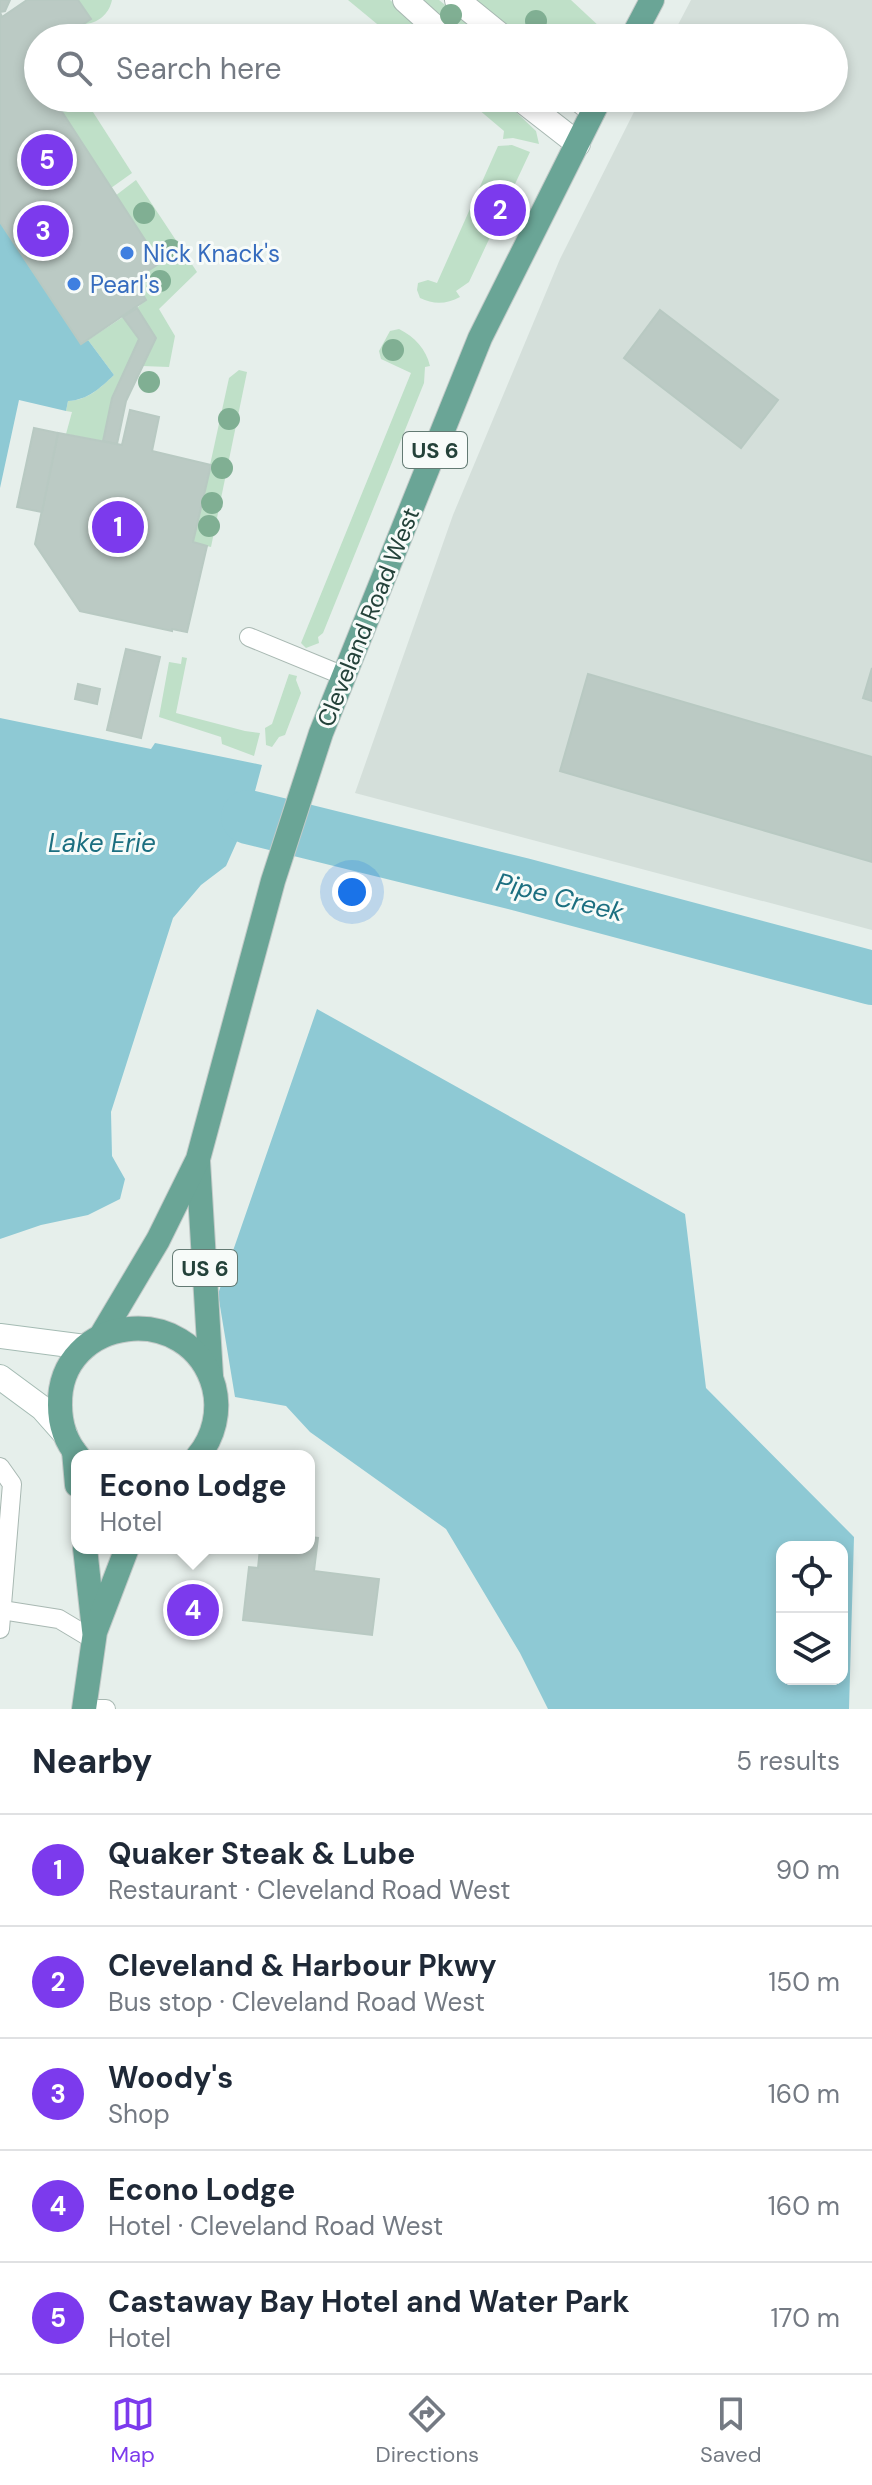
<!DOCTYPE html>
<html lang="en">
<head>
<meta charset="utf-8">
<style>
	body { margin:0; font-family:"DM Sans",sans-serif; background:#f6f6f7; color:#1f2937 }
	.controls { position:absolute; right:24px; bottom:24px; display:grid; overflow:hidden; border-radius:16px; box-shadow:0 4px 12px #0003 }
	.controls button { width:72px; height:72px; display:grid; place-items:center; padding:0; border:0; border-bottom:2px solid #e0e1e3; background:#fff; color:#1f2937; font:40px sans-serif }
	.you { position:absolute; left:352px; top:892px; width:28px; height:28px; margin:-20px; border:6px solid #fff; border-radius:50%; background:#1a73e8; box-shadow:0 0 0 12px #1a73e833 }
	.badge { display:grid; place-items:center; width:52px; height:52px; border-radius:50%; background:#7c3aed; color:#fff; font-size:26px; font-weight:700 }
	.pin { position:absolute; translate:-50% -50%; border:4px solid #fff; box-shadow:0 2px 8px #0006 }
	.popup { position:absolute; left:71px; top:1450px; width:244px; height:104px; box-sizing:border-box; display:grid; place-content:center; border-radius:16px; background:#fff; filter:drop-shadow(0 2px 6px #0005); font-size:26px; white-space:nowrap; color:#747a83 }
	.popup b { font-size:30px; color:#1f2937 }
	.popup::after { content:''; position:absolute; left:50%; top:100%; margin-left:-16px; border:16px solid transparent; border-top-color:#fff }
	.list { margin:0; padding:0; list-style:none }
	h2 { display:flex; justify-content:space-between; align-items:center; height:104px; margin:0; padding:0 32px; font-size:34px }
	h2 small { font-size:26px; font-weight:400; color:#747a83 }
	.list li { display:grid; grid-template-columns:52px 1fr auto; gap:24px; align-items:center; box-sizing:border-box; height:112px; padding:0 32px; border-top:2px solid #e0e1e3 }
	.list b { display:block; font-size:30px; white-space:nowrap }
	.list p { margin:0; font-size:26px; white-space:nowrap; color:#747a83 }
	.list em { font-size:26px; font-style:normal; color:#747a83 }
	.icon { flex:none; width:44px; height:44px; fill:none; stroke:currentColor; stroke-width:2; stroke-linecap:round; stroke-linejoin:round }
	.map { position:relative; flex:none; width:872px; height:1709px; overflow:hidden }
	.search { position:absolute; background:#fff; box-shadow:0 4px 12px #0003; left:24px; right:24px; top:24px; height:88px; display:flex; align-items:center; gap:20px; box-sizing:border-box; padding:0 28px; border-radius:44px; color:#747a83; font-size:30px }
	.sheet { height:664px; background:#fff }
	nav { display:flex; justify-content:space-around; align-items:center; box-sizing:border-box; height:112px; border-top:2px solid #e0e1e3; background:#fff; font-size:22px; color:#747a83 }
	nav a { display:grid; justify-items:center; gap:4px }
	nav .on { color:#7c3aed }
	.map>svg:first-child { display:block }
	.built { fill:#d4dfda }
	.green { fill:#bfe0c8 }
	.water { fill:#8ec9d4; fill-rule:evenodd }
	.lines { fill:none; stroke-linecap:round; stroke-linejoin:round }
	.river { stroke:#8ec9d4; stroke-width:54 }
	.building { fill:#bbcac4; stroke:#b8c9c2; stroke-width:2 }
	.service-casing { stroke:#a8b8b2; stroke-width:20 }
	.minor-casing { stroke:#a8b8b2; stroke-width:26 }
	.secondary-casing { stroke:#a4bbb3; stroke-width:26 }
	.primary-casing { stroke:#c2cac8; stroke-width:26 }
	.service { stroke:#fff; stroke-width:18 }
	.minor { stroke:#fff; stroke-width:24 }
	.secondary { stroke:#fff; stroke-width:24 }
	.primary { stroke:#6aa596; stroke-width:24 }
	.tree { fill:#80af93 }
	.shop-dot { fill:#3f7fe0; stroke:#f7fbf9; stroke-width:3 }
	.labels { text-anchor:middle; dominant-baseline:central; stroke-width:6; stroke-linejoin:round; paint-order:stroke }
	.shield { fill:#f7fbf9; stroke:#637a73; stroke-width:2 }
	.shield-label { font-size:22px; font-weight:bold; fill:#24423a }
	.shop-label { font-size:24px; fill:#366cbe; stroke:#f7fbf9; text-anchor:start }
	.street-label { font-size:24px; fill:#24423a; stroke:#f7fbf9 }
	.water-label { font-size:26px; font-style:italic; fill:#1c6f80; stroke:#f7fbf9 }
</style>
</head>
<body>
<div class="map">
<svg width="872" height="1709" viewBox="0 0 872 1709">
	<rect width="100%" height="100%" fill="#e6efeb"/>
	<!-- built -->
	<path class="built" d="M691,0h181v930l-517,-137 98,-278 107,-256 81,-161h193v-60h-163z"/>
	<!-- green -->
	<g class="green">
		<path d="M78,0h34c-3,14 -14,24 -29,24l8,-5z"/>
		<path d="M348,0h42l43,38h-39z"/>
		<path d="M418,0h21l47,38h-23z"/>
		<path d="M474,0h97l30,28 -4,10h-75z"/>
		<path d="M53,98h31l48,75 -21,15z"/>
		<path d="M465,98h36l35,33 3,13 -26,-6 -10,1 1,-8z"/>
		<path d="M512,145l18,7 -61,130 -13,9 4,6c-13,7 -26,8 -40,1l-3,-8 1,-7 10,-3 9,3 61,-137z"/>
		<path d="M136,180l61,92 -38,37 16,27 -6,31 -27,-1 14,-28 -19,-30 9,-8 -12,-20 26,-18 -45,-66z"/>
		<path d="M123,317l16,22 -27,59 -9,43 -37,-7 6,-22 -6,-1 2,-10c20,-1 31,-12 46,-26l-26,-35z"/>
		<path d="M399,329c16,8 27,20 31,37l-5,1 -1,16 -101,250 -5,4 1,6 -13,5 -5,-5 110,-270 -30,-14 -2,-8 11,-20z"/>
		<path d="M239,370l8,2 -36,175 -18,-4 36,-165z"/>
		<path d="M182,657l5,1 -11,55 69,18 15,2 -6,23 -32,-12 -1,-7 -62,-20 10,-55 12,2z"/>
		<path d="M289,674l8,2 -1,4 5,13 -16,42 -6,2 -7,10 -6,-2 -1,-17 7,-4z"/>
	</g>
	<!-- water -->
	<g class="water">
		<path d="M0,222l81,122 7,-4 26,35c-14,13 -26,25 -46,26l-2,10 -47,-11 -19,88z"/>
		<path d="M0,718l151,31 4,-6 107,22 -14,52 -22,49 -25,19 -28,33 -62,194 1,44 13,23 -5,20 -32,16 -47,10 -41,14z"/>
		<path d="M317,1009l368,205 21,174 148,149 -5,172h-301l-28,-56 -74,-124 -136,-97 -24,-26 -51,-9 -17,-103zM782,1547h60v132h-60z"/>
	</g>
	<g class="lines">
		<!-- river -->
		<path class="river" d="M248,817l275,68 349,93"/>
	</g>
	<!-- building -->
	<g class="building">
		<path d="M0,0h10l-5,11 -5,1 2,5 25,-17h51l13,19 -29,19h-24v15l-7,5 7,17v23h15l107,165 -26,17 12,20 -65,44 -81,-122z"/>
		<path d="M137,308l19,30 -30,63 -9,43 -14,-3 9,-43 27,-59 -16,-22z"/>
		<path d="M660,310l118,90 -37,48 -117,-90z"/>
		<path d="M130,410l29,7 -7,34 59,14 -18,77 14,4 -20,86 -15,-3v2l-92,-20 -45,-67 23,-111 64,12z"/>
		<path d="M34,428l24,5 -16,79 -25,-5z"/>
		<path d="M126,649l34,8 -19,81 -34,-8z"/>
		<path d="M872,668v33l-9,-3z"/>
		<path d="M588,674l284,83v105l-312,-91z"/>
		<path d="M78,684l22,5 -3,15 -22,-5z"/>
		<path d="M309,1537l9,1 -4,33 65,8 -7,56 -129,-15 6,-53 9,1 2,-20h49z"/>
	</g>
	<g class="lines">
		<defs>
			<g id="service">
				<path d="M249,637l95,39"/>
				<path d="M0,1467l12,17 -12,145"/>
				<path d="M2,1610l57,9 35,21"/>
				<path d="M84,1709h22"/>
			</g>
			<g id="minor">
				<path d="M405,0l42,38"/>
				<path d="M457,0l47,38"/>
				<path d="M519,98l59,46"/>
				<path d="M577,98l16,13"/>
			</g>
			<g id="secondary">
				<path d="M0,1336l85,11"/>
				<path d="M0,1377l42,31 23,26"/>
			</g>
			<g id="primary">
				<path d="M632,38l20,-38"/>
				<path d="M198,1161l13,215"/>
				<path d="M101,1336l57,-96 40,-81 75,-278 48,-148 159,-395 120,-240"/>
				<path d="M74,1451l3,34"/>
				<path d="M78,1456c-12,-14 -18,-32 -18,-51 -2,-90 130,-106 154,-18 6,24 0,50 -16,69"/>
				<path d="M85,1548l9,82"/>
				<path d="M84,1709l11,-77 32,-84"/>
			</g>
		</defs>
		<!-- service casing -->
		<use href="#service" class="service-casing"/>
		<!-- minor casing -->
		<use href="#minor" class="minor-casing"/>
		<!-- secondary casing -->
		<use href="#secondary" class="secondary-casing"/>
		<!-- primary casing -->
		<use href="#primary" class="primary-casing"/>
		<!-- service -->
		<use href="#service" class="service"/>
		<!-- minor -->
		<use href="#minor" class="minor"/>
		<!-- secondary -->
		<use href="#secondary" class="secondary"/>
		<!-- primary -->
		<use href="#primary" class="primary"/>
	</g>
	<!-- trees -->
	<g class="tree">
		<circle cx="451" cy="15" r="11"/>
		<circle cx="536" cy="21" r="11"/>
		<circle cx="144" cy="213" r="11"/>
		<circle cx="171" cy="250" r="11"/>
		<circle cx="160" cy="281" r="11"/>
		<circle cx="393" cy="350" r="11"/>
		<circle cx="149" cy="382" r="11"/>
		<circle cx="229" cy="419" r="11"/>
		<circle cx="222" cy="468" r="11"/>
		<circle cx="212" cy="503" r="11"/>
		<circle cx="209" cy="526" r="11"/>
	</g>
	<!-- markers -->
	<g class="shop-dot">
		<circle cx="127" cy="253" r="8"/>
		<circle cx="74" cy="284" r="8"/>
	</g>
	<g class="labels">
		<!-- shield labels -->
		<g class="shield">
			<rect x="403" y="432" width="64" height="36" rx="6"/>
			<rect x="173" y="1250" width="64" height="36" rx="6"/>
		</g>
		<g class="shield-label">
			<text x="435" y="450">US 6</text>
			<text x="205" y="1268">US 6</text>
		</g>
		<!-- shop labels -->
		<g class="shop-label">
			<text x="143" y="253">Nick Knack's</text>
			<text x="90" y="284">Pearl's</text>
		</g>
		<!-- street labels -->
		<g class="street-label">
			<text transform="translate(368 617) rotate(-68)">Cleveland Road West</text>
		</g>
		<!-- water labels -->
		<g class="water-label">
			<text x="102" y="843">Lake Erie</text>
			<text transform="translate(560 897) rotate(14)">Pipe Creek</text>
		</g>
	</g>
</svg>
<div class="controls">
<button><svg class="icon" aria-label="locate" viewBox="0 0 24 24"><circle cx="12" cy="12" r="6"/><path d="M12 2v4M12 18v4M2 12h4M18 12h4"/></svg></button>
<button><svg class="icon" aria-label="layers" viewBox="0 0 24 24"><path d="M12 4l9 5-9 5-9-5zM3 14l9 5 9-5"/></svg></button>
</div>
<div class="you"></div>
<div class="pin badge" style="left:118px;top:527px">1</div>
<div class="pin badge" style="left:500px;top:210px">2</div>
<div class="pin badge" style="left:43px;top:231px">3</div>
<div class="pin badge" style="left:193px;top:1610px">4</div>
<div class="popup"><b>Econo Lodge</b>Hotel</div>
<div class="pin badge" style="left:47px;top:160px">5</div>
<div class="search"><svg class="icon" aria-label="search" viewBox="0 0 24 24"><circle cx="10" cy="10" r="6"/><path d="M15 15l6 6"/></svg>Search here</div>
</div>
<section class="sheet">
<h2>Nearby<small>5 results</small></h2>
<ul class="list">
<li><span class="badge">1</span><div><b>Quaker Steak &amp; Lube</b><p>Restaurant · Cleveland Road West</p></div><em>90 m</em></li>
<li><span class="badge">2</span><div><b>Cleveland &amp; Harbour Pkwy</b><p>Bus stop · Cleveland Road West</p></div><em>150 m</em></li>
<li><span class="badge">3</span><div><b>Woody's</b><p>Shop</p></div><em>160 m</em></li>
<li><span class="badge">4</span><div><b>Econo Lodge</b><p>Hotel · Cleveland Road West</p></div><em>160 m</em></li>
<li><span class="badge">5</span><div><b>Castaway Bay Hotel and Water Park</b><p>Hotel</p></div><em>170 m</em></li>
</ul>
</section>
<nav>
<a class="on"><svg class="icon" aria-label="map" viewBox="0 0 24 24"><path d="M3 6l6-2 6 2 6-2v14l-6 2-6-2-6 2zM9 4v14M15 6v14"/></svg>Map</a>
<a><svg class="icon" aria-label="directions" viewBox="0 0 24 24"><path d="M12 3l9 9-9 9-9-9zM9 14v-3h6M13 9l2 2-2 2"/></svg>Directions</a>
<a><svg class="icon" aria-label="saved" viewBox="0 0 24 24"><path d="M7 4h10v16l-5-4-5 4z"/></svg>Saved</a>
</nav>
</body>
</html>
